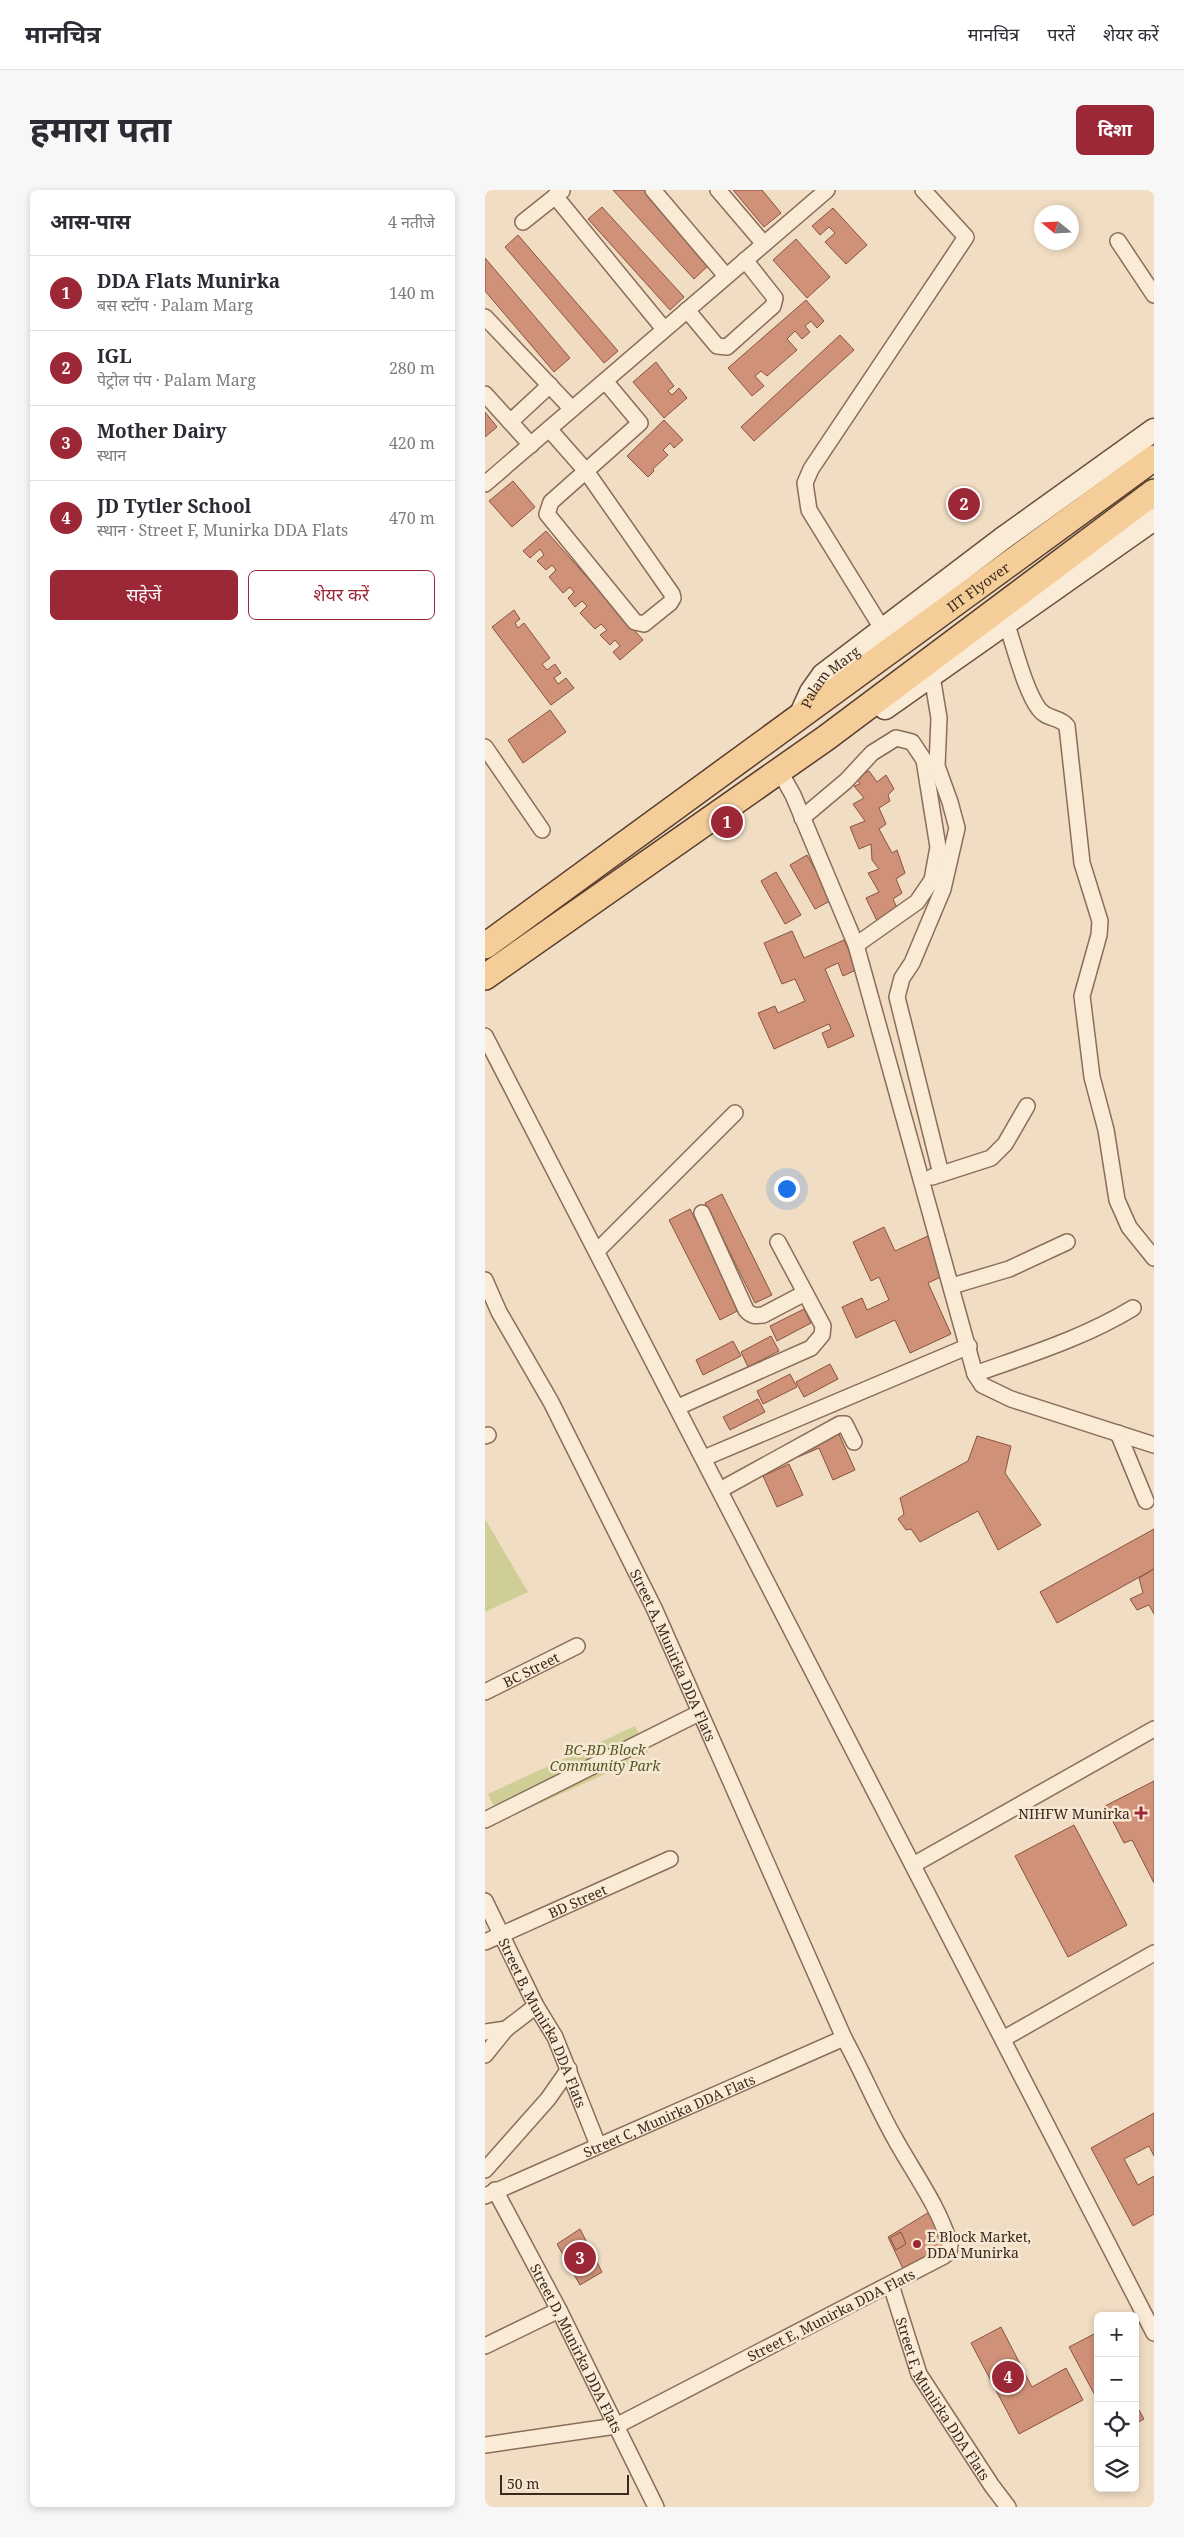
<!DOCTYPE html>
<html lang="hi">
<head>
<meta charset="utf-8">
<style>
	body { margin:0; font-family:"Noto Serif","Noto Sans Devanagari",serif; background:#f7f7f7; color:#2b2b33 }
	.controls { position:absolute; right:15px; bottom:15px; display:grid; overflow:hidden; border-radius:8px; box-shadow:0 2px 8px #0003 }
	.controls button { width:45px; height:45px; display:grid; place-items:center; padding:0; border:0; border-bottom:1px solid #e1e1e2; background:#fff; color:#2b2b33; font:25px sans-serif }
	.compass { position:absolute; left:549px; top:15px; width:45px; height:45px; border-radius:50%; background:#fff; box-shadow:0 2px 8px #0003; rotate:288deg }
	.scale { position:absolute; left:15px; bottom:12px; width:129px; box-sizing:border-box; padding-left:5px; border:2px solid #3a281e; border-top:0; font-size:14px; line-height:18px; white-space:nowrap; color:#3a281e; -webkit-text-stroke:4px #f7e8d3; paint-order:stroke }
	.you { position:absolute; left:301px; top:998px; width:18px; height:18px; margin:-12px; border:4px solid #fff; border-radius:50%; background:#1a73e8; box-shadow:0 0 0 8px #1a73e833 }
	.badge { display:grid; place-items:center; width:32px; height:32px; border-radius:50%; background:#9c2736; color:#fff; font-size:16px; font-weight:700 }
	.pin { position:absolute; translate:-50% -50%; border:2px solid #fff; box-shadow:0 1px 5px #0006 }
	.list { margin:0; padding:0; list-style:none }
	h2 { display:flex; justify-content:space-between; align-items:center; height:65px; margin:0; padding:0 20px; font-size:21px }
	h2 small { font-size:16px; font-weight:400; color:#7c7c81 }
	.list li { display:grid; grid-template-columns:32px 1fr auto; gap:15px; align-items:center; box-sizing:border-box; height:75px; padding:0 20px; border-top:1px solid #e1e1e2 }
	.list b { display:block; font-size:19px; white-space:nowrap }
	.list p { margin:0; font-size:16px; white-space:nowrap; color:#7c7c81 }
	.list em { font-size:16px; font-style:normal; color:#7c7c81 }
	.actions { display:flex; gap:10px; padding:15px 20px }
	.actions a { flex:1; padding:11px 0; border:1px solid #9c2736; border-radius:8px; text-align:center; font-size:18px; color:#9c2736 }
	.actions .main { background:#9c2736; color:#fff }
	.icon { flex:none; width:28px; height:28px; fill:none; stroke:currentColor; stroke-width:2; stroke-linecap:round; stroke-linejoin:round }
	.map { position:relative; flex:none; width:669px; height:2317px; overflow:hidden; border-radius:8px }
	header { display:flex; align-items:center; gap:30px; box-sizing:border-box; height:70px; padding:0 25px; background:#fff; border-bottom:1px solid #e1e1e2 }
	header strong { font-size:24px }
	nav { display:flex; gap:28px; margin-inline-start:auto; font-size:18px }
	.intro { display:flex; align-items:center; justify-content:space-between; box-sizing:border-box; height:120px; padding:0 30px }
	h1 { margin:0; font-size:35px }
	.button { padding:12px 22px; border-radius:8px; background:#9c2736; color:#fff; font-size:18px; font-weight:700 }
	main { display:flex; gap:30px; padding:0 30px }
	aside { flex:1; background:#fff; border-radius:8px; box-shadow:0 2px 8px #0003 }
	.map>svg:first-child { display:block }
	.green { fill:#cece96 }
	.building { fill:#cf9177; stroke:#8b533e }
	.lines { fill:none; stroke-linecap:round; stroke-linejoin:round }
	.street-casing { stroke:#8b6d59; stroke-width:18 }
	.secondary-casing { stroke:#6c4e3c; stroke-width:25 }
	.primary-casing { stroke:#583c2d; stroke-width:28 }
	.street { stroke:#faebd6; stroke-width:15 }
	.secondary { stroke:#faebd6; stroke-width:22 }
	.primary { stroke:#f4cd99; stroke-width:25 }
	.poi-dot { fill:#9c2736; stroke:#f7e8d3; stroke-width:2 }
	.labels { text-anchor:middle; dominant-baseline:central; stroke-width:5; stroke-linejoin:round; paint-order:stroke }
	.street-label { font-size:14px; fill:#3a281e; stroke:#f7e8d3 }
	.park-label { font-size:14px; font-style:italic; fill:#515723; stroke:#f7e8d3 }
	.poi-label { font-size:14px; fill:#3a281e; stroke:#f7e8d3; text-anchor:end }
</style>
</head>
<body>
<header>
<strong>मानचित्र</strong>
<nav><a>मानचित्र</a><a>परतें</a><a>शेयर करें</a></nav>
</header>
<div class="intro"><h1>हमारा पता</h1><a class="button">दिशा</a></div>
<main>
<aside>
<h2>आस-पास<small>4 नतीजे</small></h2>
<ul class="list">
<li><span class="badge">1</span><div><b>DDA Flats Munirka</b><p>बस स्टॉप · Palam Marg</p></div><em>140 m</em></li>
<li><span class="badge">2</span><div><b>IGL</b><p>पेट्रोल पंप · Palam Marg</p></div><em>280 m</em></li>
<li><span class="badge">3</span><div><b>Mother Dairy</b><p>स्थान</p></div><em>420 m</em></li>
<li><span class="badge">4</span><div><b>JD Tytler School</b><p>स्थान · Street F, Munirka DDA Flats</p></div><em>470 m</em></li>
</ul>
<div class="actions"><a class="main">सहेजें</a><a>शेयर करें</a></div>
</aside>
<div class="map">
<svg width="669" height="2317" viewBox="0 0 669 2317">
	<rect width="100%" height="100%" fill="#f0ddc3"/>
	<!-- green -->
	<g class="green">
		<path d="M0,1329l43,73 -43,20z"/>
		<path d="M150,1536l14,28 -148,67 -13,-27z"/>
	</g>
	<!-- building -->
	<g class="building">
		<path d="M128,0h31l67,73 -17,16z"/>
		<path d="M248,0h29l19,23 -17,14z"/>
		<path d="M117,17l82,90 -14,13 -82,-91z"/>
		<path d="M348,18l34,37 -21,19 -21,-22 10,-9 -6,-6 -9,8 -8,-9z"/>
		<path d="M33,45l100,116 -14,12 -99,-116z"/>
		<path d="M311,49l34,38 -23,21 -34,-38z"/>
		<path d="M0,68l85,100 -16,14 -69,-81z"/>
		<path d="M321,110l18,21 -7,7 -6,-7 -6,5 5,6 -8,7 -7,-8 -8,8 10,11 -30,26 -6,-5 -6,5 9,10 -12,10 -24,-28z"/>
		<path d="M355,145l14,15 -100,91 -13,-14z"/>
		<path d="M171,172l18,24 -6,5 4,4 7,-7 8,10 -23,20 -31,-36z"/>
		<path d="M0,222l12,15 -12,10z"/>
		<path d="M179,230l19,20 -9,8 -4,-5 -7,7 5,5 -15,14 1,2 -6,6 -21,-21z"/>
		<path d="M28,291l22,26 -23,20 -23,-26z"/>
		<path d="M61,341l97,109 -23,20 -7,-8 7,-6 -5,-6 -5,5 -10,-10 7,-5 -6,-6 -6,5 -15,-16 7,-7 -5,-5 -7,6 -7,-9 6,-6 -4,-5 -7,6 -14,-16 7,-7 -4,-5 -6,5 -9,-9 7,-6 -4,-6 -10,9 -7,-7z"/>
		<path d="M29,420l6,9 -5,4 3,5 6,-5 26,35 -8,6 5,6 8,-6 6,9 -7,5 4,6 8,-6 8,10 -23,17 -59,-78z"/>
		<path d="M65,520l16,22 -43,31 -15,-23z"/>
		<path d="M384,581l8,11 9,-7 8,14 -6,6 2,6 -11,7 7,16 -7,5 13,24 5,-3 8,23 -9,6 6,14 -9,6 6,13 -22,9 -11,-23 13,-6 -11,-19 11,-4 -7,-9 -1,-16 -12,5 -9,-22 15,-6 -12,-17 11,-6 -10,-12 6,-2 -5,-7z"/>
		<path d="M322,665l25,45 -17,9 -25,-44z"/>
		<path d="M291,682l25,43 -16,9 -24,-43z"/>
		<path d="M307,741l12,27 40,-18 14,29 -15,7 -5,-13 -13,6 29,67 -26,12 -6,-15 9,-4 -2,-5 -55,25 -16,-36 17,-7 3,7 27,-12 -10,-22 -13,5 -18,-41z"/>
		<path d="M237,1004l50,101 -17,8 -50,-100z"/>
		<path d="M205,1019l51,100 -21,11 -51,-100z"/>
		<path d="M399,1037l11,24 33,-15 17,39 -17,8 23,51 -41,19 -15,-33 -39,18 -14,-31 20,-9 5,12 22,-10 -10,-23 -8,4 -18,-39z"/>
		<path d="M319,1119l7,14 -34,18 -7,-15z"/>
		<path d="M286,1146l8,15 -31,16 -7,-15z"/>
		<path d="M248,1151l8,15 -38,19 -7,-15z"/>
		<path d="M345,1174l8,15 -34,18 -8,-15z"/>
		<path d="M305,1184l7,13 -34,17 -6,-13z"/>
		<path d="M273,1209l7,13 -35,18 -7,-13z"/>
		<path d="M353,1242l17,38 -22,10 -14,-32 -21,9 -2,-6z"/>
		<path d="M492,1246l34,10 -6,27 36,52 -43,25 -20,-39 -58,31 -9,-13 -5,1 -8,-11 6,-5 -4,-16 68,-37z"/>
		<path d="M304,1274l14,31 -26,12 -14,-31z"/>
		<path d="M669,1339v40l-97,54 -17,-31z"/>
		<path d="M669,1379v45l-5,-9 -12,5 -7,-11 13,-6 -4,-15z"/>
		<path d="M669,1591v102l-22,-43 -8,3 -19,-37z"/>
		<path d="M589,1635l53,100 -59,32 -53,-101z"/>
		<path d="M669,1923v43l-5,-10 -25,13 14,26 16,-9v38l-21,12 -42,-78z"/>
		<path d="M446,2021l15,39 -41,23 -17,-36z"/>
		<path d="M95,2039l22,43 -22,13 -23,-41z"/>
		<path d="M416,2042l5,12 -10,6 -6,-12z"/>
		<path d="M516,2137l31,60 34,-19 17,32 -64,34 -48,-91z"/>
		<path d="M613,2142v69l-29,-54z"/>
		<path d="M650,2213l9,16 -9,5z"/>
	</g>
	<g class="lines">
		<defs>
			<g id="street">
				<path d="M168,0l73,86"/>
				<path d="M233,0l46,54"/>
				<path d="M70,6l109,133"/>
				<path d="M38,32l39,-31"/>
				<path d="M633,51l36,54"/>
				<path d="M202,120l30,36 10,1 46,-41 2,-8 -30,-38"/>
				<path d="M0,127l87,92"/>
				<path d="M0,204l46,51"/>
				<path d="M25,232l40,-37"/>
				<path d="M64,239l37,42 86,123 1,4 -3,5 -26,21 -9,-2 -88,-108 4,-12 89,-79 -35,-42"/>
				<path d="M0,294l342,-294"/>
				<path d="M521,432c8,23 19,69 33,87 8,11 20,7 28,17l15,137 18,58 -1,14 -17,61 10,81 14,53 11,70 12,27 25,31"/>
				<path d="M398,440l-74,-120 -4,-27 6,-14 155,-232 -43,-47"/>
				<path d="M447,486l7,42 -2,48 13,36 7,26 -14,61 -31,74 -10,15 -5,19 44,177"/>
				<path d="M0,557l57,83"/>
				<path d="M294,580l14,25 63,150 119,429 7,11 29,14 143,46"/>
				<path d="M317,628l44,-37 26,-28 24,-15 16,4 12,18 14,87 -6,33 -15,22 -61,43"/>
				<path d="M0,846l669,1297"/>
				<path d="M447,987l59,-19 14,-14 22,-38"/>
				<path d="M217,1023l44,97c5,6 9,6 17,5l42,-22"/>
				<path d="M112,1061l138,-138"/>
				<path id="s1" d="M0,1090l14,32 52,90 103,206 190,430c18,33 32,67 50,99 19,35 45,69 56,108l-1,7 -5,4 -328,170 -131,19"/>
				<path d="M467,1096l57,-17 58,-27"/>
				<path d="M490,1184c53,-19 109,-36 158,-66"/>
				<path d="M193,1217l133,-59 11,-13 1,-9 -45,-84"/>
				<path d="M633,1243l28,68"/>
				<path d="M0,1246l3,-1"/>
				<path d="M219,1268l265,-112"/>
				<path d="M235,1300l120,-66h5l9,18"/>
				<path id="s2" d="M0,1502l92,-46"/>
				<path d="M0,1630l214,-107"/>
				<path d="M428,1675l241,-136"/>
				<path id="s3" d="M0,1711l51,105 19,31 43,108"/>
				<path id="s4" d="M0,1752l185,-83"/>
				<path d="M0,1842l21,-3 30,-23"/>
				<path d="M518,1849l151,-86"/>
				<path d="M0,1865l21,-26"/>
				<path d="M0,1980l63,-71 21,-30"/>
				<path id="s5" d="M10,2000l64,120 97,197"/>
				<path id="s6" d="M0,2006l359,-158"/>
				<path id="s7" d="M406,2095l28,89 73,112 16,21"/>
				<path d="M0,2156l74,-36"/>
			</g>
			<g id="secondary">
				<path d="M400,518l269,-189"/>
				<path id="s8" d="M316,524l10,-22 12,-17 179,-136 152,-109"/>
			</g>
			<g id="primary">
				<path id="s9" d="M0,756l669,-488"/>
				<path d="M0,787l341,-239 328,-246"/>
			</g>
		</defs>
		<!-- street casing -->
		<use href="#street" class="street-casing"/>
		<!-- secondary casing -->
		<use href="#secondary" class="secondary-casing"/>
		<!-- primary casing -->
		<use href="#primary" class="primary-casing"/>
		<!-- street -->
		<use href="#street" class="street"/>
		<!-- secondary -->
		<use href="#secondary" class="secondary"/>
		<!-- primary -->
		<use href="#primary" class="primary"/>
	</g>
	<!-- markers -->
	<g class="poi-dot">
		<path d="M653.5 1615.5h5v5h5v5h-5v5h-5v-5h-5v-5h5z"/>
		<circle cx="432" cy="2054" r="5"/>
	</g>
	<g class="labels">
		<!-- street labels -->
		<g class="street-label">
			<text stroke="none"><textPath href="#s9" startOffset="610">IIT Flyover</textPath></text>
			<text stroke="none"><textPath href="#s8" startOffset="48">Palam Marg</textPath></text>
			<text stroke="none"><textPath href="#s1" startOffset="420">Street A, Munirka DDA Flats</textPath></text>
			<text stroke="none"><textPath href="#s2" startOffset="51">BC Street</textPath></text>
			<text stroke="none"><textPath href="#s4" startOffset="101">BD Street</textPath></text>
			<text stroke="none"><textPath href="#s3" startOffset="135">Street B, Munirka DDA Flats</textPath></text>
			<text stroke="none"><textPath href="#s6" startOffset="201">Street C, Munirka DDA Flats</textPath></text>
			<text transform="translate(346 2125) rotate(-27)">Street E, Munirka DDA Flats</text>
			<text stroke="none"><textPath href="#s5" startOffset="178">Street D, Munirka DDA Flats</textPath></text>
			<text stroke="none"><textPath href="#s7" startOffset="126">Street F, Munirka DDA Flats</textPath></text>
		</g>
		<!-- park labels -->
		<g class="park-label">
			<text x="120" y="1559">BC-BD Block<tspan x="120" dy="16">Community Park</tspan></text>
		</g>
		<!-- poi labels -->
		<g class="poi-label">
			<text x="645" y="1623">NIHFW Munirka</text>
			<text x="442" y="2046" text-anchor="start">E Block Market,<tspan x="442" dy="16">DDA Munirka</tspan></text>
		</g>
	</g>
</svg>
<div class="controls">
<button>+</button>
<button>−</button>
<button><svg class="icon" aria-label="locate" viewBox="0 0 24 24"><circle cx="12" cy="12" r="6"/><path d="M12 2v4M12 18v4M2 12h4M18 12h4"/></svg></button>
<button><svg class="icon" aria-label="layers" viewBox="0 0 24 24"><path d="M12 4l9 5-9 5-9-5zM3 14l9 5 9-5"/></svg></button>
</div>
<svg class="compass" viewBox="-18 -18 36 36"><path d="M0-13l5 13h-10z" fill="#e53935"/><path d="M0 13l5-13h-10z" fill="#7c7c81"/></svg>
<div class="scale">50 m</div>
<div class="you"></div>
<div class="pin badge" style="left:242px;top:632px">1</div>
<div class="pin badge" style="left:479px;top:314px">2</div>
<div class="pin badge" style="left:95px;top:2068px">3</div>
<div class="pin badge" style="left:523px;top:2187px">4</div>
</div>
</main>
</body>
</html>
